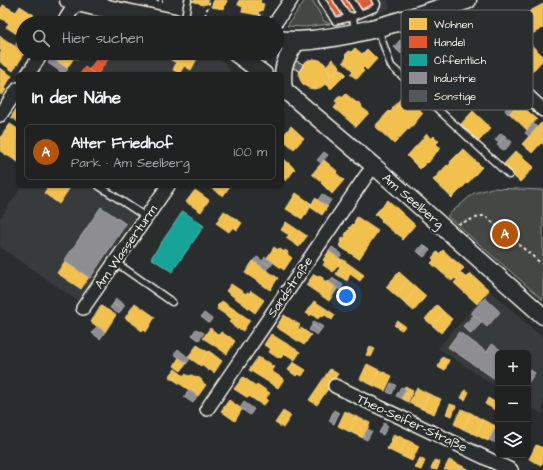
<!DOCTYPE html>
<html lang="de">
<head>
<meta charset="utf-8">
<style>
	body { margin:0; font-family:"Architects Daughter",sans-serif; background:#282a2a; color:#f1f3f6 }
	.controls { position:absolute; right:12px; bottom:12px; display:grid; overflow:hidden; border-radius:6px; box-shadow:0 1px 3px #0004 }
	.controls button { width:36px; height:36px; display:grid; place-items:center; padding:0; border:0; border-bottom:1px solid #3d3f40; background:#202222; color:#f1f3f6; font:20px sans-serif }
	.you { position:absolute; left:346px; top:296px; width:14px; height:14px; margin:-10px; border:3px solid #fff; border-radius:50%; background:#1a73e8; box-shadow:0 0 0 6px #1a73e833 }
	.badge { display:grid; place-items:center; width:26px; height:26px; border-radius:50%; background:#b45309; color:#fff; font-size:13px; font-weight:700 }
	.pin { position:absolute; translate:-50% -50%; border:2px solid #fff; box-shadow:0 1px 4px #0006 }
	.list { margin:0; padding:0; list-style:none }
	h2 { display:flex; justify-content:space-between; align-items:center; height:52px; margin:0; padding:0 16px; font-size:17px }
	h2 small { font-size:13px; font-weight:400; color:#a2a4a5 }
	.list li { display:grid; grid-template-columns:26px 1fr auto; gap:12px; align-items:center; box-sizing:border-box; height:56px; margin:0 8px 8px; padding:0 8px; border:1px solid #3d3f40; border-radius:6px }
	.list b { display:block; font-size:15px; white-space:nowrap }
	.list p { margin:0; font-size:13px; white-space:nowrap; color:#a2a4a5 }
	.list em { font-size:13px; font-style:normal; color:#a2a4a5 }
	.icon { flex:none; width:22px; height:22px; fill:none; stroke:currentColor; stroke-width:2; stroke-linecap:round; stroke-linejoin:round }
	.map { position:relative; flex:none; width:543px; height:470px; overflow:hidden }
	.search { position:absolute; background:#202222; box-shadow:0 1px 3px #0004; left:16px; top:16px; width:268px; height:44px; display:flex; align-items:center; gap:10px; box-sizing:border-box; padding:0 14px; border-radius:22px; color:#a2a4a5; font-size:15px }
	.panel { position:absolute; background:#202222; box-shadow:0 1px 3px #0004; left:16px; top:72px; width:268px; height:116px; border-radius:6px }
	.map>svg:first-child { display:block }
	.built { fill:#373a3a }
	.green { fill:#444645; stroke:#9c9c96 }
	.homes { fill:#f2c14e; stroke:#f3cf7c }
	.shops { fill:#e4572e; stroke:#e98566 }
	.public { fill:#17a398; stroke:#59bab0 }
	.industry { fill:#8d8d92; stroke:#acabac }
	.building { fill:#555756; stroke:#f4f1e8 }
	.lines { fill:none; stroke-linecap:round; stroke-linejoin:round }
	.service-casing { stroke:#f4f1e8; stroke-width:9 }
	.minor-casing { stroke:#f4f1e8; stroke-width:16 }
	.tertiary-casing { stroke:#f4f1e8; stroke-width:19 }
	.secondary-casing { stroke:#f4f1e8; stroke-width:21 }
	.path { stroke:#f4f1e8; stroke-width:2; stroke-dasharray:3 3; stroke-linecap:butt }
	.service { stroke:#2a2d2e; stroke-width:6 }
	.minor { stroke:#2a2d2e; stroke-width:13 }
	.tertiary { stroke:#2a2d2e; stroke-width:16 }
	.secondary { stroke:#2a2d2e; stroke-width:18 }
	.labels { text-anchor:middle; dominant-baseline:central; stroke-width:4; stroke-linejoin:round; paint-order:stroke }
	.street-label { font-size:13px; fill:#f4f1e8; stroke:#2a2d2e }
	.key { fill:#2a2d2e; stroke:#676866; stroke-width:1 }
	.key-label { font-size:11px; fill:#f4f1e8 }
</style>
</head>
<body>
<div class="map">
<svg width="543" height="470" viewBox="0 0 543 470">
	<rect width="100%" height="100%" fill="#2a2d2e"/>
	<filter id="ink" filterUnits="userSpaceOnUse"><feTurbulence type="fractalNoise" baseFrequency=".025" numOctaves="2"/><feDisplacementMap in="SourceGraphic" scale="8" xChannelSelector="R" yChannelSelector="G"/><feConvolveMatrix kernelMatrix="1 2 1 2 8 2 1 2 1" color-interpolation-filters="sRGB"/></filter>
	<g filter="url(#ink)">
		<!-- built -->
		<g class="built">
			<path d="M305,0h83l2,9 -37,11 -15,3 -16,3h-35z"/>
			<path d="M112,53h97l17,10 4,8v3h-133z"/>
			<path d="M22,186h74l41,28 -59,87 -78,-54v-28z"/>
			<path d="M489,290l54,48v76l-15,-8v-53h-30v35l-60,-40z"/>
		</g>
		<!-- green -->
		<g class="green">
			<path d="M305,0h7l12,21 6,3 -26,3 -17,-1z"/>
			<path d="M492,188l51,2v110l-96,-84 27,-23z"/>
		</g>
		<!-- homes -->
		<g class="homes">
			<path d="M192,0h16l-1,4h-2l-2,1 -3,-1 -1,-1 -8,-2z"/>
			<path d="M214,0h13l-1,5 -1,-1 -1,5 -13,-2z"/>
			<path d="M239,0h22l-1,3 4,1 -2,7h-3l-1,4 -16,-3 1,-5 -5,-2z"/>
			<path d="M543,4v24l-11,6 -11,-18z"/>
			<path d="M3,5l13,7 4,-6 14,9 -5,7 2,1h-8v15l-17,-11 3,-4 -9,-5v-8z"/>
			<path d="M0,36l23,16v1h2l-12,18 -13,-9v-9l2,-2 -2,-1z"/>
			<path d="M527,41l16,15v4l-14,15 -18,-17z"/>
			<path d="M355,48l7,6 5,-5 10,10 -10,11 -3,-3 -2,2 2,2 -7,8 -7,-5 3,-3 -10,-9 4,-5 -2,-2 4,-4 2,1z"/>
			<path d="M53,53h14l7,5 -7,10 -17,-11z"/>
			<path d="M67,53h14l-4,6z"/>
			<path d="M173,53h23l3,2 -8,15 -7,-4 -4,7 -7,-3 3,-7 -6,-4z"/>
			<path d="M332,59l8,7 -11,13v-5l-1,-6 -1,-3z"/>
			<circle cx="314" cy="74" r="15"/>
			<path d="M339,67l7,7 -15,15 -5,-5 3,-5z"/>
			<path d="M0,68l12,8 -8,12 2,2 -4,5 -2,-1z"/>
			<path d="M346,94l11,9v-1l5,4 -1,1 8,6 -13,14 -22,-19 4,-5 -3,-2 5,-6 2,3z"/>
			<path d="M404,95l19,18 -14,17 -1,-1 -14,15 -19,-18 14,-15 1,1 3,-3 -1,-1z"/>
			<path d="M518,103l19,16 -10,11 -18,-17z"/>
			<path d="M18,106v16l-7,-5z"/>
			<path d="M473,111l18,17 -13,14 -18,-17z"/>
			<path d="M541,123l2,2v19l-2,-1 -9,10 -10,-9z"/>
			<path d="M10,124l8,5v33l-18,-11v-13z"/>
			<path d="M291,126l13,12 -10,11 -12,-10v-2z"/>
			<path d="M427,134l4,5 3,-3 5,5 -3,3 5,4 -10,10h1l-4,5 -1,-1 -7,7 -13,-13z"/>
			<path d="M463,149l19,18 -15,17v-1l-15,15 -19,-18 14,-15 1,1 3,-3 -1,-1z"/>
			<path d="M516,151l18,16 -14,15 -18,-16z"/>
			<path d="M282,157l13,12 -9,12 -4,-4z"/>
			<path d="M324,160l13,11 -1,2 8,7 -12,14 -11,-11 1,-1 -10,-8z"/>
			<path d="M49,186h22l-12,18 -15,-11z"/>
			<path d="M208,186h22l-7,10z"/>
			<path d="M195,190l14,10 -8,12 -15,-10z"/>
			<path d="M296,193l16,11 -6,11 -1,-1 -3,5 -16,-10z"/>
			<path d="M315,198l13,8 -6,9 -12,-8z"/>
			<path d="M388,200l27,25 -13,15 1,-2 -7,-5v1l-15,-13 1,-1 -6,-6 -2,1z"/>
			<path d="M224,211l18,12 -5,7 -4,-3 -4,5 -13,-9z"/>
			<path d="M357,217l21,14 -19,28 -20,-13 2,-2 -1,-2 3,-5 2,1 1,-1 -1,-2 3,-5 1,1 1,-1 -1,-2 4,-4h1l1,-1 -1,-1z"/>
			<path d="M286,222l21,14 -8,11 -13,-9 3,-3 -8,-5z"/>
			<path d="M274,247l4,3 1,-2 5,4 1,-2 3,2 -1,2 5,4 -8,12 -17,-12z"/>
			<path d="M443,250l10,9 -12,13 -10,-9 3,-3 -2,-2 5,-6 2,2z"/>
			<path d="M329,251l13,9 -9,12 -10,-7 2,-3 -2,-2z"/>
			<path d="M342,259l22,16 -4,6 -10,-7 -3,7 -11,-7 4,-7 -2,-2z"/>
			<path d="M453,259l11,9 -4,4 2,2 -5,6 -2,-2 -3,3 -11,-9z"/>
			<path d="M65,261l24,16 -8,12 -24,-16z"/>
			<path d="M253,261l25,17 -8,12 -25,-17z"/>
			<path d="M399,272l9,8 -13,15 -9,-8z"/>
			<path d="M470,273l19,17 -12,14 -23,-21 8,-9 4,4z"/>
			<path d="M314,274l4,3 1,-1 4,2v2l4,2 1,-1 10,7 -9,13 -23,-16z"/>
			<path d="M408,280l9,8 -13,15 -9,-8z"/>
			<path d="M231,284l15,10 1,-2 2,1 2,-2 13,9 -9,13 -29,-22z"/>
			<path d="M417,288l9,8 -12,15 -10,-8z"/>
			<path d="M222,301l28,19 -7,11 -5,-3 -1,1 -4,-3v-1l-4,-3 3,-3 -15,-10 1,-2 -1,-1 2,-2v1z"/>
			<path d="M314,301l11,7 -7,11 -7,-5 -1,2 -4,-3z"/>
			<path d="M135,303l20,14 -9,15 -2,-2 -2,1 -4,-3v-1l-13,-9z"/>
			<path d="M437,305l7,7 -11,14 -8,-7z"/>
			<path d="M101,306l15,9 -11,17 -14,-10z"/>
			<path d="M325,308l10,7 -3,5 -7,-5 -2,2 -3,-2z"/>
			<path d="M444,312l8,7 -11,14 -8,-7z"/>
			<path d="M284,315l16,10 -2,3 2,2 1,-2 10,7 -7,10 -28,-18z"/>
			<path d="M397,321l4,2 -3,5 -4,-3z"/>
			<path d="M401,323l4,3 -3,4 -4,-2z"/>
			<path d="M210,328l9,7 2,-3 8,5v-1l6,5 -8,13 -24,-16z"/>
			<path d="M271,334l29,18 -5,8 -8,-5 -1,1 -2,-2 -3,4 -2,-1 -1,1 -9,-6 2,-3 -7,-4z"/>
			<path d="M197,345l11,7 -8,11 2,1 -1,2 -13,-9z"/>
			<path d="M370,347l5,2 -4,8 -5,-2z"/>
			<path d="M209,351l13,10 -8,12 -5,-4v2l-5,-4v-1l-4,-3z"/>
			<path d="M179,357l8,6 -6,8 -7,-5z"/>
			<path d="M258,357l8,5 1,-1 4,3 -1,1 4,2 -3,4 13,8 -6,9 -29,-18z"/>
			<path d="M442,357l4,2 -5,10 -3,-2z"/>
			<path d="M446,359l3,1 -4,10 -4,-1z"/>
			<path d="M293,362l13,8 -4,6 -4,-2 -2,2 -8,-6z"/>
			<path d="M367,364l12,6 -7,15 -12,-6z"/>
			<path d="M175,369l5,4 -6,7 -5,-3z"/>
			<path d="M330,369l8,5 -21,31 -8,-5z"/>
			<path d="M379,370l13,6 -7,15 -13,-6z"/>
			<path d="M180,373l4,3 1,-2 4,2 3,-1 5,3 1,-1 4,3 -1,1 5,4 -8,11 -24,-16z"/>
			<path d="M243,377l13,9 1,-2 13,9 -4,5 2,2 -4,5 -2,-1v1l-13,-9 -1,2 -14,-9z"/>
			<path d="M405,386l8,4 -5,12 -7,-4 5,-9 -2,-1z"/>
			<path d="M417,388l12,6 -7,15 -13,-6z"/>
			<path d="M465,390l4,2 -4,8 -4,-2z"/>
			<path d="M429,394l12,5 -7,15 -12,-5z"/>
			<path d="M488,398l5,3 -3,6 -5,-3z"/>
			<path d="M229,400l13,9 -7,12 -14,-10z"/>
			<path d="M493,401l5,2 -3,7 -5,-3z"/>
			<path d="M450,404l6,2 -4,10 -6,-2z"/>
			<path d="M461,409l10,4 -8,16 -9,-5z"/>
			<path d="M283,411l8,5 -8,12 -8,-5z"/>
			<path d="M345,411l12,6 -7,15 -12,-6z"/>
			<path d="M471,413l12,7 -7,15 -13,-6z"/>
			<path d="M357,417l13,6 -7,15 -13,-6z"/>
			<path d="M483,420l13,6 -8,15 -12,-6z"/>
			<path d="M394,434l13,6 -8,15 -12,-6z"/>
			<path d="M407,440l12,6 -7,15 -13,-6z"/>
			<path d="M536,445l7,3v14l-2,3 -12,-6z"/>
			<path d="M420,458l5,3 -4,9 -6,-2z"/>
			<path d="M435,460l5,2 -3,8 -6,-1z"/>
			<path d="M449,460l13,6 -2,4h-16z"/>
			<path d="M462,466l7,4h-9z"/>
		</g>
		<!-- shops -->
		<g class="shops">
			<path d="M330,0h31l1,1 -30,20 -10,-16z"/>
			<path d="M356,0h15l2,3 -11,6z"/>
			<path d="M99,53h13l-14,21h-3l-6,-4 11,-16z"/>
			<path d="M85,67l4,3 6,4h-15z"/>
		</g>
		<!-- public -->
		<path class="public" d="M183,211l21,15 -32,46 -21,-14z"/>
		<!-- industry -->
		<g class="industry">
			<path d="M400,40l4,3 -7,7 -3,-3z"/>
			<path d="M17,42l6,4v6l-8,-6z"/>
			<path d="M404,43l4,3 -7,8 -4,-4z"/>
			<path d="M51,58l17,11 -4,5 -16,-11z"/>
			<path d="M511,103l4,3 -7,8 -3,-4z"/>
			<path d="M533,123l4,4 -8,9 -4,-3z"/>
			<path d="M501,133l4,3 -6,7 -4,-3z"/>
			<path d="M505,136l7,6 -8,9 -7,-6z"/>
			<path d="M324,152l4,3 -7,8 -4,-3z"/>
			<path d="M322,194l9,6 -4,6 -9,-6z"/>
			<path d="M101,207l25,17 -36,54 -26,-17z"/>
			<path d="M423,244l3,3 -6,7 -3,-3z"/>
			<path d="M332,247l10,7 -3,4 -10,-7z"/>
			<path d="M426,247l4,3 -6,7 -4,-3z"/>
			<path d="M257,257l13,9 -4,4 -12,-9z"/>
			<path d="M265,257l8,5 -2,4 -8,-5z"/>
			<path d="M332,278l11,7 -3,5 -11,-8z"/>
			<path d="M485,298l15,14 -13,15 -16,-14z"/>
			<path d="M116,299l9,6 -3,4 -9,-5z"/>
			<path d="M113,304l9,5 -3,5 -9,-6z"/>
			<path d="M204,313l8,6 -3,4 -8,-6z"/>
			<path d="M474,315l8,7 -11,12 -8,-8z"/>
			<path d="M314,321l9,6 -3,4 -8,-6z"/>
			<path d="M312,325l8,6 -3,4 -8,-5z"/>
			<path d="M97,326l8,6 -5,7 -8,-6z"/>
			<path d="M196,329l8,4 -5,7 -7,-5z"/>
			<path d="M459,332l28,20 5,-8 13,9h-7v28l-50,-34z"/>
			<path d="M178,349l12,10 -3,4 -13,-9z"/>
			<path d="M528,368l7,5 -7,10z"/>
			<path d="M391,383l5,2 -4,9 -5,-2z"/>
			<path d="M401,387l5,2 -5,9 -5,-2z"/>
			<path d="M189,390l8,6 -4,7 -9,-6z"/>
			<path d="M244,402l10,7 -4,6 -10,-7z"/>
			<path d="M334,410l5,3 -5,11 -5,-3z"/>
			<path d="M384,423l4,3 -5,9 -4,-2z"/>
			<path d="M498,423v17l-2,3 -7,-3z"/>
			<path d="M367,429l5,2 -5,9 -4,-2z"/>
		</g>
		<!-- building -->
		<path class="building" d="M294,60l9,4 -3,7 -9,-4z"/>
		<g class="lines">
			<defs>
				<g id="service">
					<path d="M322,0l13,21 18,-4"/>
					<path d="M337,0l9,14 7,3"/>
					<path d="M351,0l9,14"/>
					<path d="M184,23l4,-23"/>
					<path d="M378,29l13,37 118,109"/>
					<path d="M355,31l-2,-14 22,-9 2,-4 -2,-4"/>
					<path d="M99,186l47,31"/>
					<path d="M115,262l57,40"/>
				</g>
				<g id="minor">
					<path d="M445,7c3,8 5,18 10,26 6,11 26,21 36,29l52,48"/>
					<path d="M63,23l14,-21"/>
					<path d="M275,23l16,-23"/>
					<path d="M28,74l14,-21"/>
					<path d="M0,115l18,-26"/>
					<path d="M83,308l85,-122"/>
					<path d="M335,386l176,84"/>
					<path d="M207,409l159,-233 8,-10"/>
				</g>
				<g id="tertiary">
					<path d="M235,53l29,21"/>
					<path d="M282,88l92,78 169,150"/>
					<path d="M284,90c-3,-25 1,-29 13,-49"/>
				</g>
				<g id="secondary">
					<path d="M69,0l43,10 62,13"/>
					<path d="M277,40c7,1 14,1 21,1 59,-3 114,-24 169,-41"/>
				</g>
			</defs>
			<!-- service casing -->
			<use href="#service" class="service-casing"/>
			<!-- minor casing -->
			<use href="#minor" class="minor-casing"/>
			<!-- tertiary casing -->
			<use href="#tertiary" class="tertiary-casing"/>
			<!-- secondary casing -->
			<use href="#secondary" class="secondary-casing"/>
			<!-- path -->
			<g class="path">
				<path d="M156,0l7,1"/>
				<path d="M205,16l5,-16"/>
				<path d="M258,23l2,-9h3"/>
				<path d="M458,224l24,-8h3l58,49"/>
			</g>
			<!-- service -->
			<use href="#service" class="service"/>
			<!-- minor -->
			<use href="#minor" class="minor"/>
			<!-- tertiary -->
			<use href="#tertiary" class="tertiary"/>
			<!-- secondary -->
			<use href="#secondary" class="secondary"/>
		</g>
	</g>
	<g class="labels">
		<!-- street labels -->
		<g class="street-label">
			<text transform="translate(413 201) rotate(41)">Am Seelberg</text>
			<text transform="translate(126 247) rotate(-55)">Am Wasserturm</text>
			<text transform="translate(290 287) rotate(-56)">Sandstraße</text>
			<text transform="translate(412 423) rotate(25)">Theo-Seifer-Straße</text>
		</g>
	</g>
	<!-- legend -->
	<rect x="401" y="10" width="132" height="100" rx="6" class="key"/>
	<rect x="409" y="18" width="18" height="12" fill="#f2c14e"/>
	<rect x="409" y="36" width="18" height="12" fill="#e4572e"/>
	<rect x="409" y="54" width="18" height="12" fill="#17a398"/>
	<rect x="409" y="72" width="18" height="12" fill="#8d8d92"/>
	<rect x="409" y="90" width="18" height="12" fill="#555756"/>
	<g class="key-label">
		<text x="434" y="28">Wohnen</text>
		<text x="434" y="46">Handel</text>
		<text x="434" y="64">Öffentlich</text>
		<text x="434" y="82">Industrie</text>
		<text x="434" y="100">Sonstige</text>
	</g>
</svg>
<div class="controls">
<button>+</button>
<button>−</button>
<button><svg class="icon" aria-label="layers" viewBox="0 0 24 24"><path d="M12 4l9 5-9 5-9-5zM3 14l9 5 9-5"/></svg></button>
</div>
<div class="you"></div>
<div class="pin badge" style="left:505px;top:234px">A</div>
<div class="search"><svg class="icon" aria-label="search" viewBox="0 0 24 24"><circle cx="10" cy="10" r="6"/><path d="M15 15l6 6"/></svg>Hier suchen</div>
<section class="panel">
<h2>In der Nähe<small></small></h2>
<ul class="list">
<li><span class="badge">A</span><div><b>Alter Friedhof</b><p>Park · Am Seelberg</p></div><em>100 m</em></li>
</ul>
</section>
</div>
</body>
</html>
